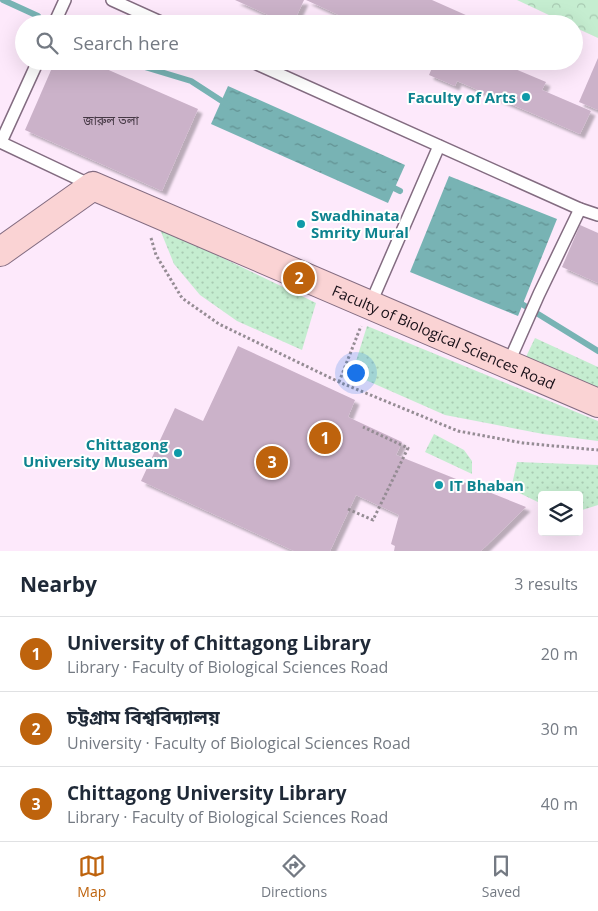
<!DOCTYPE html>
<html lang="en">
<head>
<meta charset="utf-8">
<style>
	body { margin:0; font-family:"Open Sans","Noto Sans Bengali",sans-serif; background:#f6f6f7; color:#1f2937 }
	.controls { position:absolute; right:15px; bottom:15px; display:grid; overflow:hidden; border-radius:5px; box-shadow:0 5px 20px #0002 }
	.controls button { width:45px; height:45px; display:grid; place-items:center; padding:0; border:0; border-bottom:1px solid #e0e1e3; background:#fff; color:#1f2937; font:25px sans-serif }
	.you { position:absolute; left:355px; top:372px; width:18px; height:18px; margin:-12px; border:4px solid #fff; border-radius:50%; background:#1a73e8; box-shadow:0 0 0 8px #1a73e833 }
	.badge { display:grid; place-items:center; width:32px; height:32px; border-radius:50%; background:#be630d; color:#fff; font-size:16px; font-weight:700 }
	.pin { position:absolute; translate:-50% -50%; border:2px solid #fff; box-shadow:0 1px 5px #0006 }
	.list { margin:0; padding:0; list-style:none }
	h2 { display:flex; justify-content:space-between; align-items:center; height:65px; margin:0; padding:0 20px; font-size:21px }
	h2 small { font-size:16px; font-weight:400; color:#747a83 }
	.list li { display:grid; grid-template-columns:32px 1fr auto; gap:15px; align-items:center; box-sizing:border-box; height:75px; padding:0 20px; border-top:1px solid #e0e1e3 }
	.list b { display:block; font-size:19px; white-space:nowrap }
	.list p { margin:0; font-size:16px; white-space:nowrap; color:#747a83 }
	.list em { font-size:16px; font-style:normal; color:#747a83 }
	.icon { flex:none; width:28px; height:28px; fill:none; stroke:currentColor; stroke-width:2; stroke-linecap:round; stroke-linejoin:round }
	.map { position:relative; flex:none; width:598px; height:551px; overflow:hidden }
	.search { position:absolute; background:#fff; box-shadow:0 5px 20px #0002; left:15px; right:15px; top:15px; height:55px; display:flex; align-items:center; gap:12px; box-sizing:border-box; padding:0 18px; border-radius:28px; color:#747a83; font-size:19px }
	.sheet { height:290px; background:#fff }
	nav { display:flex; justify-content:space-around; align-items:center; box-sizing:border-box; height:70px; border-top:1px solid #e0e1e3; background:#fff; font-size:14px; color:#747a83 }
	nav a { display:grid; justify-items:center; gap:2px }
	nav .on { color:#be630d }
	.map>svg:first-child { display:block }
	.built { fill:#fde9fb; fill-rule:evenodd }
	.forest { fill:url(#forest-crowns) }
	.garden { fill:url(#garden-dots) }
	.water { fill:url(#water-ripples) }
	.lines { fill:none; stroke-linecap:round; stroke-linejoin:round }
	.stream { stroke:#78b3b4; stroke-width:6 }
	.building { fill:#cbb2c9; filter:url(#shadow) }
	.lane-casing { stroke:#836c81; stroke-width:14 }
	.secondary-casing { stroke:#836c81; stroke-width:30 }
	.path { stroke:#958c94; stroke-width:3; stroke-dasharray:2.5 2.5; stroke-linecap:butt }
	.lane { stroke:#fff; stroke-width:11 }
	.secondary { stroke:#fad3d4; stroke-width:28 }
	.culture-dot { fill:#0f9aa8; stroke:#fff; stroke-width:2 }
	.labels { text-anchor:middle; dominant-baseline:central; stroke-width:4; stroke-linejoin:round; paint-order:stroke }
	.number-label { font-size:12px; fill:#453844 }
	.culture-label { font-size:15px; font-weight:bold; fill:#0d838f; stroke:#fff; text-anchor:end }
	.street-label { font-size:15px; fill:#181018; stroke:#fff }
</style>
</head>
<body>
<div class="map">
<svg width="598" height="551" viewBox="0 0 598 551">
	<defs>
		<pattern id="forest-crowns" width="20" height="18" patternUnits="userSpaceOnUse" patternTransform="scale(1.25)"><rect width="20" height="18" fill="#c5edd0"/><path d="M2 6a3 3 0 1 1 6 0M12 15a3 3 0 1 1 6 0" fill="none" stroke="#a8cab2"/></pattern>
		<pattern id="garden-dots" width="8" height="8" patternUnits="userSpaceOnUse" patternTransform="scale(1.25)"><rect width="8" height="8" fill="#c5edd0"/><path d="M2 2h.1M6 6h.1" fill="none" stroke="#a8cab2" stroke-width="1.8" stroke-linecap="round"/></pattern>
		<pattern id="water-ripples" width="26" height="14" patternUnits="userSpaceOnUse" patternTransform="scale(1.25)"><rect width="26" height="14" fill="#78b3b4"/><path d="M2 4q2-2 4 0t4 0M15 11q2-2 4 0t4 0" fill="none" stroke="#619091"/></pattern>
		<filter id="shadow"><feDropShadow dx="4.5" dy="4.5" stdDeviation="1" flood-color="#0004"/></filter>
	</defs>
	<rect width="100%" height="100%" fill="#fef4fd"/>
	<!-- built -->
	<path class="built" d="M0,0h598v551h-598zM24,24h550v37h-550zM542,495h37v37h-37z"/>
	<!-- forest -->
	<path class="forest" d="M517,0h81v38l-24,-11v-3h-6z"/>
	<!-- garden -->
	<g class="garden">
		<path d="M159,227l157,76 -14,47 -65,-29 -37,-26 -26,-31z"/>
		<path d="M367,326l231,95v20l-55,-7 -98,-19 -93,-41z"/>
		<path d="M535,338l63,29v28l-74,-34z"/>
		<path d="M434,434l30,16 8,11v13l-47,-22z"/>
		<path d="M517,462l81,3v40l-19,6v-16h-37v9l-31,-15z"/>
	</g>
	<!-- water -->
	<g class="water">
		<path d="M228,86l177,79 -17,38 -177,-79z"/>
		<path d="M449,176l108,43 -39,97 -108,-44z"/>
	</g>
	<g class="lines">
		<!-- stream -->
		<g class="stream">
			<path d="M3,0l35,16"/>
			<path d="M131,61l7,4 53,16 37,24"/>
			<path d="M388,185l12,6"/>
			<path d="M517,301l81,50"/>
		</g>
	</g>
	<!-- building -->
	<g class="building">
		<path d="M235,0h69l-11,24h-5z"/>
		<path d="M306,0h126l54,24h-146l3,-7z"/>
		<path d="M598,58v52l-19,-8z"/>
		<path d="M55,61h33l110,48 -36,82 -137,-61z"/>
		<path d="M435,61h75l-2,5 38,16 -4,8 49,21 -11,23 -123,-53 -2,5 -26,-11z"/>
		<path d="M580,225l18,8v50l-36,-16z"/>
		<path d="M238,346l117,54 -7,17 54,25 -6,13 130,52 -45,44h-87l1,-5 -4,-2 8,-29 -43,-20 -26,56h-36l-153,-70 34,-73 28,13z"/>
	</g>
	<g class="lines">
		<defs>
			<g id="lane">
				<path d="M112,0l53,24"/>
				<path d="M54,24l11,-24"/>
				<path d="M250,61l330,148 18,6"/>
				<path d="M0,142l91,43"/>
				<path d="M1,142l37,-81"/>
				<path d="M370,305l69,-159"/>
				<path d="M508,364l31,-70 41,-85"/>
			</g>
			<g id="secondary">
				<path id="s1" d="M0,252l93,-66 505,217"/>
			</g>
		</defs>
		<!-- lane casing -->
		<use href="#lane" class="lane-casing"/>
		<!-- secondary casing -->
		<use href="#secondary" class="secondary-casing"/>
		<!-- path -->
		<g class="path">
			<path d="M151,238l5,17 26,43 37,26 120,58 119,49 65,12 75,7"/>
			<path d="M339,382l22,-56"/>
			<path d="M348,509l25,11 35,-72 -45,-21"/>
		</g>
		<!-- lane -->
		<use href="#lane" class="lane"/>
		<!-- secondary -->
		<use href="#secondary" class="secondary"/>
	</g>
	<!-- markers -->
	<g class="culture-dot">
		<circle cx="526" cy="97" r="5"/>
		<circle cx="301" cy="224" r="5"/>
		<circle cx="178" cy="453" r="5"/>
		<circle cx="439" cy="485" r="5"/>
	</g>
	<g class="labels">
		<!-- number labels -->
		<g class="number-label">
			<text x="111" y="120">জারুল তলা</text>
		</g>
		<!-- culture labels -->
		<g class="culture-label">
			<text x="516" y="97">Faculty of Arts</text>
			<text x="311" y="215" text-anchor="start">Swadhinata<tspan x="311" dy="17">Smrity Mural</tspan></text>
			<text x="168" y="444">Chittagong<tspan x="168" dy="17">University Museam</tspan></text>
			<text x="449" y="485" text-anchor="start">IT Bhaban</text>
		</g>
		<!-- street labels -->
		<g class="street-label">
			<text stroke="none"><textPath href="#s1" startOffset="496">Faculty of Biological Sciences Road</textPath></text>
		</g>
	</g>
</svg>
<div class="controls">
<button><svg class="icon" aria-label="layers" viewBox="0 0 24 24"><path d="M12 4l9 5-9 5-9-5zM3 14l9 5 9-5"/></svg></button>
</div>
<div class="you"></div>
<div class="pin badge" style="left:325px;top:438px">1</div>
<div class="pin badge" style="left:299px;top:278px">2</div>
<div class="pin badge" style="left:272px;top:462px">3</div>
<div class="search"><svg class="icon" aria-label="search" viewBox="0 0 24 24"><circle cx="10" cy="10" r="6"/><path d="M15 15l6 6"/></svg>Search here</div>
</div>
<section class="sheet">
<h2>Nearby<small>3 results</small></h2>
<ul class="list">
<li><span class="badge">1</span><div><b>University of Chittagong Library</b><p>Library · Faculty of Biological Sciences Road</p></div><em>20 m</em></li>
<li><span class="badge">2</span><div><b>চট্টগ্রাম বিশ্ববিদ্যালয়</b><p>University · Faculty of Biological Sciences Road</p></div><em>30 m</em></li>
<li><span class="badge">3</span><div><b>Chittagong University Library</b><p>Library · Faculty of Biological Sciences Road</p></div><em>40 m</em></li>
</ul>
</section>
<nav>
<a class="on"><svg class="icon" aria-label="map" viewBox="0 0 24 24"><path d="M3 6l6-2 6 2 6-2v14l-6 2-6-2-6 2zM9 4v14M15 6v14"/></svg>Map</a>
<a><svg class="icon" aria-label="directions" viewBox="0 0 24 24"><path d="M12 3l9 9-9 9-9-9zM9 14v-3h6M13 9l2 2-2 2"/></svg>Directions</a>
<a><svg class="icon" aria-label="saved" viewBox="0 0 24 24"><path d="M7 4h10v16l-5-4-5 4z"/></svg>Saved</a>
</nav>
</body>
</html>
